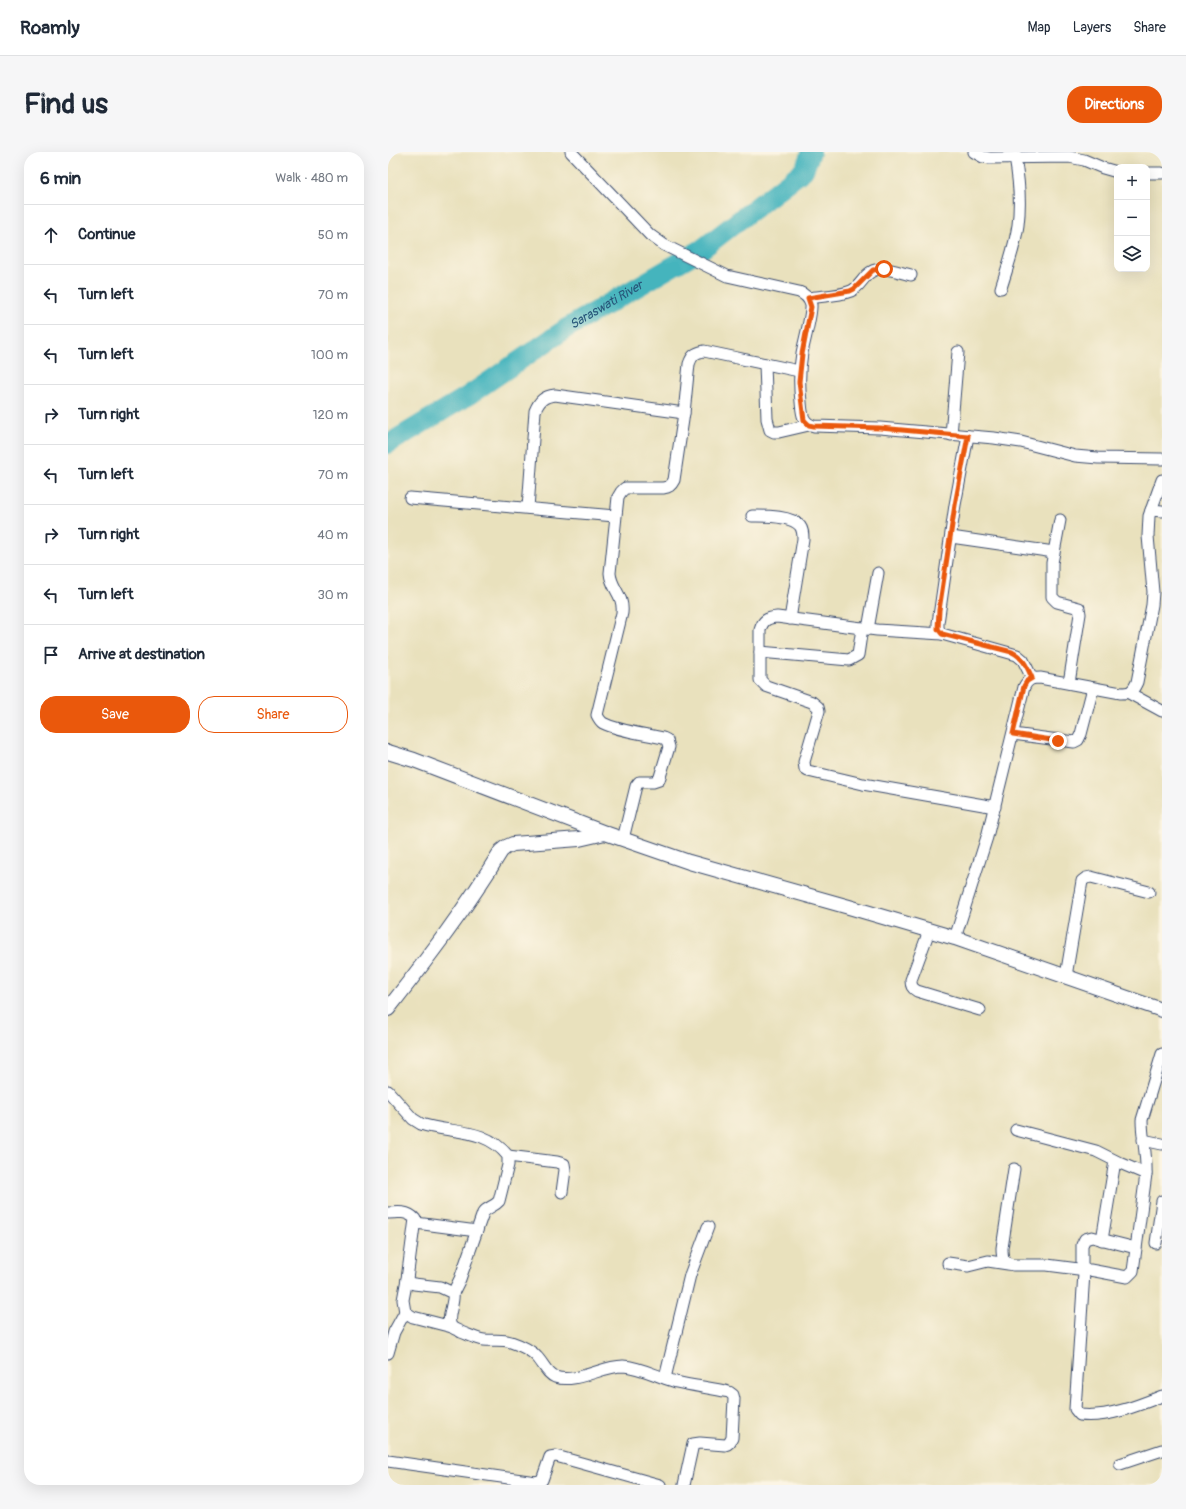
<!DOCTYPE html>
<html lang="en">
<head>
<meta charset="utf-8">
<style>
	body { margin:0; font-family:Pangolin,sans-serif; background:#f6f6f7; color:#1f2937 }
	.controls { position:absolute; right:12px; top:12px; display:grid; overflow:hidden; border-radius:8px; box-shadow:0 4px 16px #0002 }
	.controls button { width:36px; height:36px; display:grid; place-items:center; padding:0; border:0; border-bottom:1px solid #e0e1e3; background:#fff; color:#1f2937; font:20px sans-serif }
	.stop { position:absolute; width:12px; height:12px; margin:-9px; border:3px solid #ea580c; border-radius:50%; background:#fff }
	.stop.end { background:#ea580c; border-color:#fff; box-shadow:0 1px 4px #0008 }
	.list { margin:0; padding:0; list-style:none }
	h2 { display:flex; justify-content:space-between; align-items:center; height:52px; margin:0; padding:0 16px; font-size:17px }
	h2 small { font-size:13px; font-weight:400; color:#747a83 }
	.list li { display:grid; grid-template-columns:26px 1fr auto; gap:12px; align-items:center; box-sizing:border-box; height:60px; padding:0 16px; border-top:1px solid #e0e1e3 }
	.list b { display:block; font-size:15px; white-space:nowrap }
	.list em { font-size:13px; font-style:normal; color:#747a83 }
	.actions { display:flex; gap:8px; padding:12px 16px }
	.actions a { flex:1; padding:9px 0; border:1px solid #ea580c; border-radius:16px; text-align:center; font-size:14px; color:#ea580c }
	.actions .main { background:#ea580c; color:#fff }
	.icon { flex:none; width:22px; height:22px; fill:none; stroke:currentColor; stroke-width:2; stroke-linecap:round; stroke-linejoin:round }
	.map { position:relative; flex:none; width:774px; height:1333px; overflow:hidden; border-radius:16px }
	header { display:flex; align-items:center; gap:24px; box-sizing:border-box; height:56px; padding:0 20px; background:#fff; border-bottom:1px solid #e0e1e3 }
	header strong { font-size:19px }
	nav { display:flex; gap:22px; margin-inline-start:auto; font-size:14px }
	.intro { display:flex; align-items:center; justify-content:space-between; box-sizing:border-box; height:96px; padding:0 24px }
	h1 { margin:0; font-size:28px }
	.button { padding:10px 18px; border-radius:16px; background:#ea580c; color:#fff; font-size:14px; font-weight:700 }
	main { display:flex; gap:24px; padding:0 24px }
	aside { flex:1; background:#fff; border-radius:16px; box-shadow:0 4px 16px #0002 }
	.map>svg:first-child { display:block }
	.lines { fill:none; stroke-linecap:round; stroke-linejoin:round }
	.river { stroke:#45b4bd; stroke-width:20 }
	.minor-casing { stroke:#3a4a6c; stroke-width:13 }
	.tertiary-casing { stroke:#3a4a6c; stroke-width:16 }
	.minor { stroke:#fff; stroke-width:11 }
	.tertiary { stroke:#fff; stroke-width:14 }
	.route { stroke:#ea580c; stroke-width:5 }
	.labels { text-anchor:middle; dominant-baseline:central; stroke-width:4; stroke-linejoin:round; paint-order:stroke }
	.water-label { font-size:13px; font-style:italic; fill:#28577a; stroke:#fcf5e5 }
</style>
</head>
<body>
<header>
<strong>Roamly</strong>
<nav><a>Map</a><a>Layers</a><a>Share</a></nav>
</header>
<div class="intro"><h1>Find us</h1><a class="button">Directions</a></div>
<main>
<aside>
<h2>6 min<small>Walk · 480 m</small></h2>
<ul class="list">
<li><svg class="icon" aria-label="ahead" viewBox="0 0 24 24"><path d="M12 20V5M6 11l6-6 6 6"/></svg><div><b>Continue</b></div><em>50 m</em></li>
<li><svg class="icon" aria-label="left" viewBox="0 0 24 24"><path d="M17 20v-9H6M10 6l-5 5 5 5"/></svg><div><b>Turn left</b></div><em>70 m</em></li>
<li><svg class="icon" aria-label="left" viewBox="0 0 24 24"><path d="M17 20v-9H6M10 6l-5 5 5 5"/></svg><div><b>Turn left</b></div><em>100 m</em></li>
<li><svg class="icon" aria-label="right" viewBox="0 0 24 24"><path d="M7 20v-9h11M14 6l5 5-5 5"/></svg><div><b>Turn right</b></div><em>120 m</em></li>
<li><svg class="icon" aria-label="left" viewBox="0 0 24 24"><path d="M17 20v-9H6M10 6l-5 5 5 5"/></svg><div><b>Turn left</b></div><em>70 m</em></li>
<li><svg class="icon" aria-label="right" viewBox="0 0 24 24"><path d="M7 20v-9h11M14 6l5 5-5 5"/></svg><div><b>Turn right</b></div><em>40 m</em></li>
<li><svg class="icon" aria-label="left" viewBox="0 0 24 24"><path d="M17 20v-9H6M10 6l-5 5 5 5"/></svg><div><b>Turn left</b></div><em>30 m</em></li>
<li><svg class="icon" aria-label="arrive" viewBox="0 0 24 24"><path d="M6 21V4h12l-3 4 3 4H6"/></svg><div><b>Arrive at destination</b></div></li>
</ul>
<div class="actions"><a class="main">Save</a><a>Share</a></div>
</aside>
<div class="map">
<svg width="774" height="1333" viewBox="0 0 774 1333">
	<rect width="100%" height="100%" fill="#fcf5e5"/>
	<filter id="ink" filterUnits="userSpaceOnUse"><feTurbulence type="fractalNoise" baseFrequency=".025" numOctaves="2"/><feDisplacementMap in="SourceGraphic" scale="8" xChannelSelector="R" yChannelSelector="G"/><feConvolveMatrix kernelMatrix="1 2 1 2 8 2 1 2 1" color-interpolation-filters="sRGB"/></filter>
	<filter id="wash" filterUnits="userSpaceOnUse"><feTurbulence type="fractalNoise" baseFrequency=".012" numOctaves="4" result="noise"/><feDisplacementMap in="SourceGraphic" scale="16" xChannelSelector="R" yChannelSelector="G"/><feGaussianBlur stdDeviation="0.9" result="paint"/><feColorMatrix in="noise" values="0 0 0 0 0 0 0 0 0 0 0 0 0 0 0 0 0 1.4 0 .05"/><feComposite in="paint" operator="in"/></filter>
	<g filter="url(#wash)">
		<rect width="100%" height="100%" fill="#e9e1bd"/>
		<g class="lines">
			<!-- river -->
			<path class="river" id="s1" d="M0,292l81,-49 98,-67 135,-79 102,-79 7,-18"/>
		</g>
	</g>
	<g filter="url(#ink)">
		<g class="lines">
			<defs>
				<g id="minor">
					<path d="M183,0l79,83 14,10 63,31 72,16c6,2 10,6 12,13 1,9 -7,37 -9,48 -3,17 -3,32 -1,49 1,11 1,21 13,24l66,2 114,10 27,4 54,14 23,2 64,1"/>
					<path d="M586,0l9,5 7,1 79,-1 15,3 19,8 14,4"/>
					<path d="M759,21h15"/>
					<path d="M613,136c6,-20 14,-41 17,-63 3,-23 1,-45 -3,-67"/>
					<path d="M420,146c14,-2 31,-2 43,-7 7,-3 11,-11 16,-16 11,-12 30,-3 44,0"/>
					<path d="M377,212l2,55 3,11 4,2h5l30,-7"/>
					<path d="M563,283l7,-83"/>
					<path d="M580,284l-13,69 -17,118v6l4,5 75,21 6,5 9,18"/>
					<path d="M22,346l205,18"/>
					<path d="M140,356l7,-97c4,-10 9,-15 20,-16l129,18"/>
					<path d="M763,358l11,1"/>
					<path d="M364,364c12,0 39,-1 48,10 3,4 3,8 3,13l-13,80"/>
					<path d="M672,368l-8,43v34l5,5 22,6 1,6 -11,69"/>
					<path d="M563,385l103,15"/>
					<path d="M480,477l10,-56"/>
					<path d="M554,482l-65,-4 -100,-13c-10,1 -14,3 -17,13v50l6,6 46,16 6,5 1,4 -15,51 1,7 3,2 55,13 132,23"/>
					<path d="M372,500l89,8 9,-5 4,-27"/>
					<path d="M741,541l33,18"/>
					<path d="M625,582l61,8 4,-2 3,-6 12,-46"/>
					<path d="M235,687l13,-53 3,-4h14l6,-2 10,-33 -2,-7 -4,-2c-17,-4 -45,-7 -60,-15 -3,-2 -4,-4 -6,-8l25,-102c2,-19 -11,-24 -12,-40l8,-76 3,-5 4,-4h38c6,-1 8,-2 11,-8l10,-67 5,-49c3,-9 6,-11 15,-13l95,20"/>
					<path d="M541,779l-18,49c0,6 1,8 6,11l63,19"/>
					<path d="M567,786l32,-101 37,-150c4,-8 8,-9 16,-9l81,15c10,0 12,-2 16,-11l15,-77 1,-13 -5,-56 1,-20 13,-36"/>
					<path d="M678,824l16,-95 4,-3 5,-1 58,15"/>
					<path d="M774,902l-20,66c0,18 5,35 4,54l-13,97 -6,6 -37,-7h-4l-2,3 -9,136 5,6c27,3 57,-9 82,-19"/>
					<path d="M0,939l25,28 8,5c31,10 64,3 87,32v9l-9,36c-5,6 -12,6 -16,12l-23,66 -7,14"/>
					<path d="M628,978l80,21 24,12 26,11"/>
					<path d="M755,988l19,4"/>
					<path d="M120,1004l49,6 7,2 1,6 -3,22"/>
					<path d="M626,1017l-12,79c0,10 1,15 11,17h34l39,5"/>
					<path d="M0,1061c10,-1 20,-2 27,6l-8,60 3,4 4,1 26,3 13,6c2,10 -7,24 -2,33 2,3 7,4 10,6 8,3 15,7 23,8 9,1 19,-1 27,2 9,3 20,8 26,15 6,6 10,17 18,20 21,7 47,-11 68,-11 18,1 35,11 53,16 17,4 36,6 53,10l4,3 1,4 -2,39c-2,4 -3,6 -7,7l-25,-2 -7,1 -9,41"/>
					<path d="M28,1071l61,8"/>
					<path d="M714,1088l13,-79"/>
					<path d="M768,1091l6,-42"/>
					<path d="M560,1111l20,3 20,-5 20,3"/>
					<path d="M694,1118v-25l3,-6 7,-2 44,11"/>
					<path d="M19,1127l-4,21 2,12 8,5 39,10"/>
					<path d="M0,1201l6,-21 11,-20"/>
					<path d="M277,1226l25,-103 18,-48"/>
					<path d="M0,1309l148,21 6,-2 8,-23 6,-1 104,29"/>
					<path d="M732,1312l42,-14"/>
				</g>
				<g id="tertiary">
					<path d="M0,600l26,8 191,73 84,29 160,45 106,31 207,72"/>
					<path d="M0,857c40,-51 79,-102 113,-158l5,-4 7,-3 66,-5 26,-6"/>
				</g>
			</defs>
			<!-- minor casing -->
			<use href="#minor" class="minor-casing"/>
			<!-- tertiary casing -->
			<use href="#tertiary" class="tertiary-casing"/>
			<!-- minor -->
			<use href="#minor" class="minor"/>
			<!-- tertiary -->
			<use href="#tertiary" class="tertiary"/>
		</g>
	</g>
	<g class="lines" filter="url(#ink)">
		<!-- route -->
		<path class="route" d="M496,117l-11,1 -19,19 -4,2 -42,7 3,9 -9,47 -3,28 5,38 5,5 5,1 66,2 88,8 -13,69 -16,105 -1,19 4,5 70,18c12,6 15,15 20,26l-5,3 -3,5 -11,48 45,7"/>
	</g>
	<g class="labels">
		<!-- water labels -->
		<g class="water-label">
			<text stroke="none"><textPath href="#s1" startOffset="259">Saraswati River</textPath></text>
		</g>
	</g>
</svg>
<div class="controls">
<button>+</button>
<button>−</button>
<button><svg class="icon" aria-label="layers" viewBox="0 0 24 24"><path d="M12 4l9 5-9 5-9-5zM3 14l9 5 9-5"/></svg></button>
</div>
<div class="stop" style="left:496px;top:117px"></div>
<div class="stop end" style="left:670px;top:589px"></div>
</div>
</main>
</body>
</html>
